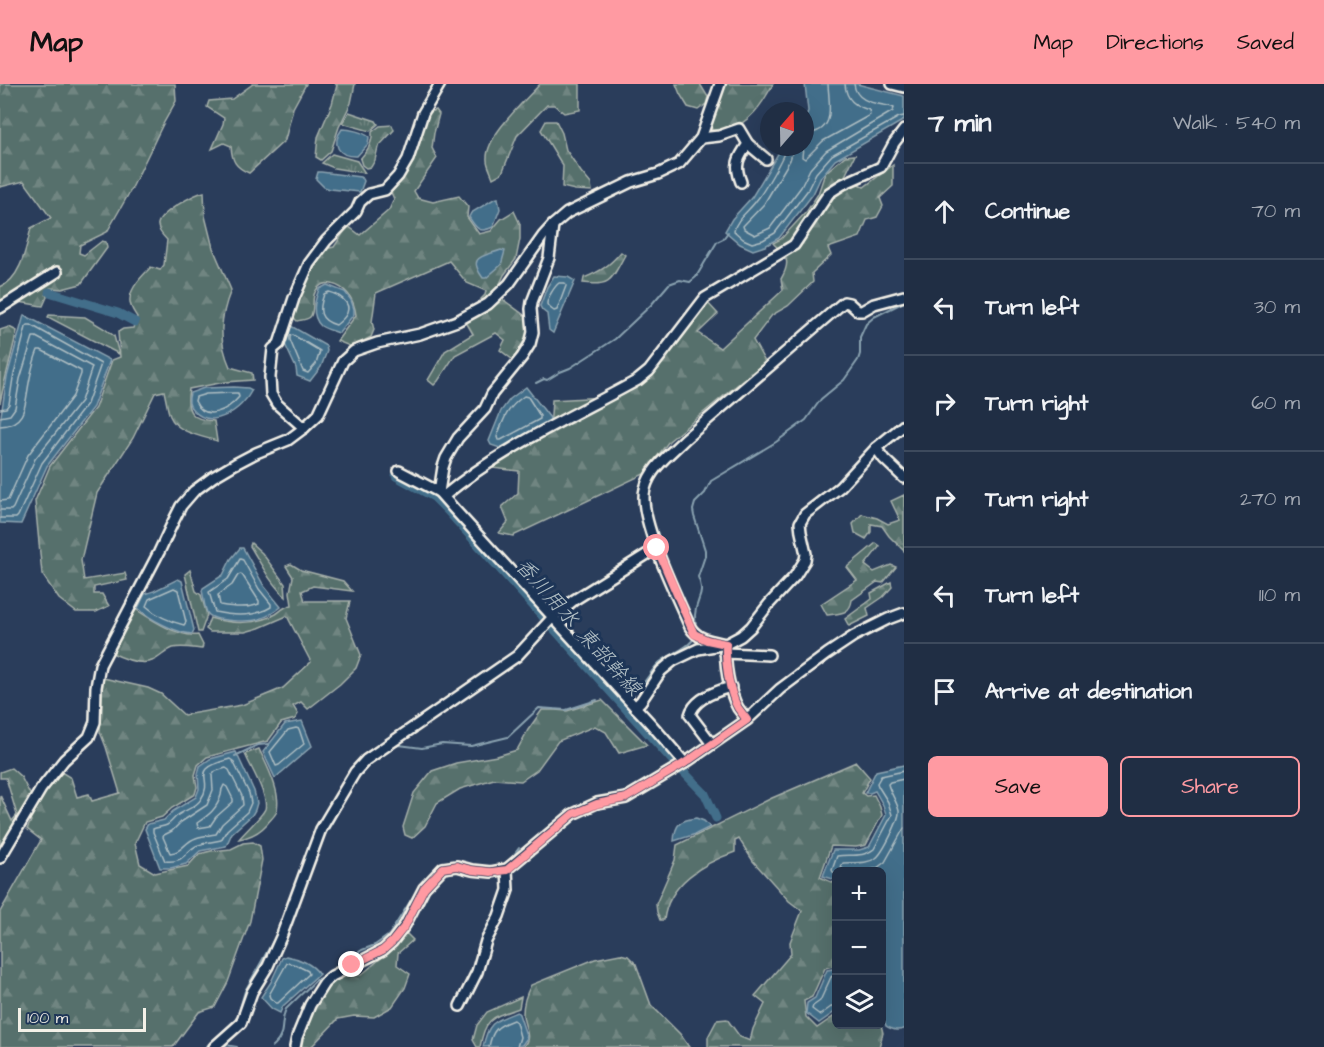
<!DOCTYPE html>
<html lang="en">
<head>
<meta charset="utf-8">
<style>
	body { margin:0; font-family:"Architects Daughter","Klee One",sans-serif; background:#28364b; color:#f1f3f6 }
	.controls { position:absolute; right:18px; bottom:18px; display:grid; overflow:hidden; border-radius:9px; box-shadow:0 6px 24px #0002 }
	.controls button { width:54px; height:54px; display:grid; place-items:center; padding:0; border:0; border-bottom:2px solid #3d4a5d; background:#202e44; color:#f1f3f6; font:30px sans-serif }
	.compass { position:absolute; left:760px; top:18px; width:54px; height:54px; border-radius:50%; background:#202e44; box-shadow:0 6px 24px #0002; rotate:20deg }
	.scale { position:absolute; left:18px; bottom:15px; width:128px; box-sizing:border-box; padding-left:6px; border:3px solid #f4f1e8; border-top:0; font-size:16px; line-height:21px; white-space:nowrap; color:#f4f1e8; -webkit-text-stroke:4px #1d3557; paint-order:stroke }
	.stop { position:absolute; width:18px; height:18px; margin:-14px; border:4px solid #ff9aa2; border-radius:50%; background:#fff }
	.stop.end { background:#ff9aa2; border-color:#fff; box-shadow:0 2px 6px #0008 }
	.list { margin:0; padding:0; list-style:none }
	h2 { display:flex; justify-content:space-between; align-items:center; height:78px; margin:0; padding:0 24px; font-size:26px }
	h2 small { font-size:20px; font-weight:400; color:#a2a8b2 }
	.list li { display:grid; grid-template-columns:39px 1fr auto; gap:18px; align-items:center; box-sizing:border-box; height:96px; padding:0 24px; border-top:2px solid #3d4a5d }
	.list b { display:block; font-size:22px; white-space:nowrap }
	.list em { font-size:20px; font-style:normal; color:#a2a8b2 }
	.actions { display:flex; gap:12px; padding:18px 24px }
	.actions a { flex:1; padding:14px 0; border:2px solid #ff9aa2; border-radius:9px; text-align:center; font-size:21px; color:#ff9aa2 }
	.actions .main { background:#ff9aa2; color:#111 }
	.icon { flex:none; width:33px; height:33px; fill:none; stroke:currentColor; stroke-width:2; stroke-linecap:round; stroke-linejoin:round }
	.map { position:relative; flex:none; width:904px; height:963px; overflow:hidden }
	header { display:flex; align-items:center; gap:36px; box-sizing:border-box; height:84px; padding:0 30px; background:#ff9aa2; color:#111 }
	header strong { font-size:28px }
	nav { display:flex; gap:33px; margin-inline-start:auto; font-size:21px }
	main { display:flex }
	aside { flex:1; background:#202e44 }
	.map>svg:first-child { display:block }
	.grass { fill:url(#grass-tufts); stroke:#a6b0aa; stroke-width:1.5 }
	.forest { fill:url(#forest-firs); stroke:#a6b0aa; stroke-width:1.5 }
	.water { fill:#436e8a; stroke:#8aa2b0; stroke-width:1.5 }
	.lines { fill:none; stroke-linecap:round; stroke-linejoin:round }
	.shore { stroke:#adbdc2; stroke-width:1.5 }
	.stream { stroke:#8aa2b0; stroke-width:2 }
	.canal { stroke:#436e8a; stroke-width:9 }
	.minor-casing { stroke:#f4f1e8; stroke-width:14 }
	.minor { stroke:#1d3557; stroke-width:9 }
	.route { stroke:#ff9aa2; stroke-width:8 }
	.labels { text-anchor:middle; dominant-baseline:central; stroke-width:6; stroke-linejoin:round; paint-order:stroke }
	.water-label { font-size:21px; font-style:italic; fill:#b6c3c7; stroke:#1d3557 }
</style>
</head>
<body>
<header>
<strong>Map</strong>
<nav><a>Map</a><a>Directions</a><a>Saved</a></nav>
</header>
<main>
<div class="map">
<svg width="904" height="963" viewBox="0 0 904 963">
	<defs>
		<pattern id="grass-tufts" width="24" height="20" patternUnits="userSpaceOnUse" patternTransform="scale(1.5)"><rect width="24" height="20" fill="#57706c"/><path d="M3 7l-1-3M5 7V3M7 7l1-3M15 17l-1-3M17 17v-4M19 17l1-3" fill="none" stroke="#708581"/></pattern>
		<pattern id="forest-firs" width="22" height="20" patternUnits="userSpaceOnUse" patternTransform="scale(1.5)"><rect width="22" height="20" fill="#57706c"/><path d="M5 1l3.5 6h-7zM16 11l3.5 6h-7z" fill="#708581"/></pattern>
	</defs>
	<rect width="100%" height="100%" fill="#2a3d5b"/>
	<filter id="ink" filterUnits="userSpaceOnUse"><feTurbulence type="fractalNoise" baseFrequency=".0167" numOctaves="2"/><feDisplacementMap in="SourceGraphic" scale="12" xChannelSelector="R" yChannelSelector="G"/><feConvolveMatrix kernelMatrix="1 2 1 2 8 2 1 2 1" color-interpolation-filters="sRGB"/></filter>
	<g filter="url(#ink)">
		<!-- grass -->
		<g class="grass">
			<path d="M349,28l27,9 2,3 -8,7 -28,-8z"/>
			<path d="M332,70l25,7 8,12 -31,-5 -12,-5z"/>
			<path d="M49,231l36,2 20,12 9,7 5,18 -71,-37z"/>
			<path d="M251,459l11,10 23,31 1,13c-16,-14 -25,-33 -36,-51z"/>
			<path d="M190,486l6,21 5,4 6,20 -6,17h-3l-13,-58z"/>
			<path d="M259,665c8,17 24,46 17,64 -2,4 -6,7 -9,11 -8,9 -16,13 -28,15 5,-6 23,-23 26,-30 4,-12 -15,-43 -20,-55z"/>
			<path d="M521,913l-2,11c-26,9 -34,9 -39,39h-3l-4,-7 4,-15 10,-13z"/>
		</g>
		<!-- forest -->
		<g class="forest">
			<path d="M0,0h175l1,17 -14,25 -30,62 -25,44 -27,13 -1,8 5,2 18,-14 4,1 1,6 -26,36 -19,5 -12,-1 -4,6 1,3 -4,9c-14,-2 -30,-7 -43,-2v-17c21,-8 26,-39 31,-59l20,-10 -27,-37 -24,6z"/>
			<path d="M253,0h53l-13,24 -8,32 -36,33c-14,-6 -17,-12 -18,-27l-7,-3 -12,6 11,-25 1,-6 -17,-11 2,-6 23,-2z"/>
			<path d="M335,0h20l-4,19 -12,24 -8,24 -10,9 -5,-3 2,-20 14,-33 5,-19z"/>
			<path d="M540,0h40v26l-16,3 -10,-8h-7l-30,31 -15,37 -9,5c-2,-6 -6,-13 -6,-18 -2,-24 38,-59 53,-76z"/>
			<path d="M676,0h24l8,13 -2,7 -8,6 -10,-3 -8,-13z"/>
			<path d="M724,0h49c-10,19 -24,41 -47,46 -4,1 -10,0 -14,0l-2,-7z"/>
			<path d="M436,26l3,4 -5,19 -2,15 5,10 -23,33 4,7 15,4 26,-6 9,11 -1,10 12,17 12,-3 10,-12 13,-8 6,13v15l-4,20 -12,16 -7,15 -16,14v-5l4,-4 1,-4 -19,-8 -18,-22 -73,32 -4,29 2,8 -3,7 -19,10 -15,-6 19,-26c-2,-15 -8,-27 -24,-31 -5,-1 -9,-1 -13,3 -10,8 -3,24 -9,30 -3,3 -9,3 -13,4l-5,-5c8,-24 18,-47 33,-67l9,-2 14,-21 12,9 29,-25 5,-11 -4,-9 20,-22 8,-19 10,-36z"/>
			<path d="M546,37h10l6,12 4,17 15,22 10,12 1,7 -17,-1 -13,-3 1,-21 -22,-36z"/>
			<path d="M392,41l2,5 -16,17 -3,13 -4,7 -5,1 -4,-3 -2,-6c7,-8 13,-16 12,-27l8,-6z"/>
			<path d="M855,71l-10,21 19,11 29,-22v21l-13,12 3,8 -6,11 -10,3 -7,17 -32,11 3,7 -19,18 1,9 -25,24 -16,9 -19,25 12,22 -96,79 -25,33 -131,62 -14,-3 9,-11 -6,-15 16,-14 1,-22 -27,-3 18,-14 40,-23 2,-31 52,-3 37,-24 38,-45 28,-26 11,12 -20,19 22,15 63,-58 -2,-11c11,-19 5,-22 -8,-36l8,-4 26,-28 11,-17 7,-21 20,-17z"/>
			<path d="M204,108l1,24 8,32 18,42c-11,27 -13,50 -1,77l22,6 1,7 -28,2 -36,7c-4,22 2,31 25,32l3,20c-16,-5 -40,-8 -47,-25 -3,-8 -4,-17 -6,-25l-9,2 -22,45 -36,55 -16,67 3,20 41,-7 2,7 -33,7v7h8l7,12 -13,6h-20l-17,-13 -17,-25 -7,-73 15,-35 45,-58 17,-48 8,-3 -2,-25 5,-3 10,-1 4,-11c-3,-5 -8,-11 -7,-18 0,-11 13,-24 21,-32l9,3 4,-5 3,-25c-4,-4 -10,-10 -9,-16 2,-11 36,-30 46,-32z"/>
			<path d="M621,168l4,3c-13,23 -13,32 -42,28l1,-5c17,-7 25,-12 37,-26z"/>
			<path d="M501,214l27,20v16l-15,26 -13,-10 5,-10 -9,-7 -41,22 -17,26 -4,4 -6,-5 17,-29 28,-17 -7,-12 23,-14z"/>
			<path d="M9,243l8,4 -13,53 -4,19v-73z"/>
			<path d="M904,411v56l-15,-15 -7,-10 -11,-2v8l-5,7 -11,-6 -2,-9 9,-10 15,4 11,6 12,-4 -9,-19z"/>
			<path d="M876,459l4,3 -15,19 9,7 17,-7 5,2 -13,16 -6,-1 -25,18c-2,15 -13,13 -25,15l-6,-11 36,-24 -10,-13z"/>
			<path d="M291,480l10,6 42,11 9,10 -39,-5 -11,5 3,10h45l-4,17 15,37 -5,13 -16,16 -32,25 -7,-7 -8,4 5,8 -3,5 -14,4 -13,18 -61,16 -9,8 -3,10 2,12 -2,7 -23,14 -10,9 -17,5 -10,21 5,21 15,9 33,-7 11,-12 12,-3 20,-2 12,-6 10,-1 7,4 2,14 -12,61 -22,61 -13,25 -16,5 -26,35h-173v-135l41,-72 -14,-11 4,-8 -2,-4 28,-42 6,-2 8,5 6,19 12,-3 3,7 28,-8 -14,-46 -6,-15 3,-54 45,10 13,6 23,21 58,-10 41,-17 28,-26 -24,-46 -28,12 -14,4h-35l-4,-3 4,-11c21,6 47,7 66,-4 8,-5 6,-7 16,-9l-2,-13 3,-15 -7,-11z"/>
			<path d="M891,498l1,5 -9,10 -16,11 2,8 -20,10 -4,-7 27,-20 -1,-6z"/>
			<path d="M132,523c17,11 46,31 66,28l5,10 -1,4c-10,-1 -20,-3 -29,-1 -8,3 -13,10 -21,13 -12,5 -30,-3 -42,-9z"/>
			<path d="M602,616l45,45 -28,8 -13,-21 -11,-6 -37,15 -21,29 -16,11 -27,-2 -34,10 -23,14 -12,23 -13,12 -7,-3 -2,-8 11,-34 18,-22 24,-8 41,-7 20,-6 11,-20 14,-20h13l12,1z"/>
			<path d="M856,678l14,16 -8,15 4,3 8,-1 6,12 2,8 -16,30 -10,2 -25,-1 -11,31 16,7v61l-3,21 -8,2 -13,29 -8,4 2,16 11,11 19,-13v9l45,1 2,8 -4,14h-171v-10l9,-17 10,-1 13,18 10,4 3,-12 12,-25 -10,-8 36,-42 -1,-12 12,-31 -13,-10 -36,-40 -14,-22 -4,2v11c-32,11 -67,32 -71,68h-4l-3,-8 -1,-8 19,-44 2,-15 95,-47z"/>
			<path d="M11,684l10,9 10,19 -31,56v-57l12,26 5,-6 -11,-37h-6v-6z"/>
			<path d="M406,849l7,7 -15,13 -1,12 13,9 -5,14 -13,19 -18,10 -20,-1 -16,3 -27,28h-11l3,-15 10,-24 13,-23 20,-9 15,-1 19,-16 8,-10z"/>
			<path d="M620,870l8,2 8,8 15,41 29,29 9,13h-167c12,-9 1,-21 1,-33 0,-11 3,-20 8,-29l64,-26z"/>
		</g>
		<!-- water -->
		<g class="water">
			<path d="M805,0h52l47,12v24l-69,40 -14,17 -8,17 -34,44 -14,8 -12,4 -13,-6 -15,-13 7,-12 20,-22 30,-50h23v-27l3,-9z"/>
			<path d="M342,45c8,0 21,3 27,8l-1,7 -11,12c-19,1 -26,-12 -15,-27z"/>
			<path d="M318,88h3l39,5 3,2 1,2 -4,11 -30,-3 -6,-2 -8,-8z"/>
			<path d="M498,114l2,11 -7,18c-14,7 -17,1 -24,-10l2,-4 23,-14z"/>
			<path d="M501,166l4,1 -4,14 -15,13h-3c-16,-22 -1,-21 18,-28z"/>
			<path d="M554,192l14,1 7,4 -22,52 -4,-3 -2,-16 -5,-4 -2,-4 7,-19z"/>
			<path d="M327,201l18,7 6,8 3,9v5l-15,19c-5,-2 -14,-4 -18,-7 -11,-11 -6,-26 -2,-37z"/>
			<path d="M24,231l86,45 -17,47 -46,59 -26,58 -21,-1v-101l7,-45z"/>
			<path d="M287,242h4l35,20 1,5 -6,16 -11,14 -13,-5 -1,-8 -13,-28z"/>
			<path d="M234,303l14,1 4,2c-10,20 -40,41 -59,20 -5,-5 -5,-10 -3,-17l14,-5z"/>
			<path d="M526,303l24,31 -1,4 -49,26 -9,-3 -2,-4 12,-30 9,-12z"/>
			<path d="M240,464h3l21,38 17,21c-6,5 -13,9 -21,12 -9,3 -46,3 -52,-5 -4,-5 -4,-17 -6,-23l1,-3 20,-13 8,-16z"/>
			<path d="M178,495l4,2 12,49 -2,4c-16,-1 -43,-15 -54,-26l7,-14 9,-3z"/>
			<path d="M302,637l10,25 -37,32 -12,-26 22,-28z"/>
			<path d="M236,668l18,39 3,12 -2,7 -3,5 -20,18 -6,13 -26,5 -14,13 -15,4h-11l-15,-39 3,-5 16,-4 9,-9 23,-14 3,-8 -1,-15 2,-8 10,-7z"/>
			<path d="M904,681v264c-8,2 -11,1 -18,-3l-3,-11 -1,-17v-126h-46v8l-13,-4 10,-26h26l10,-3 17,-32 -3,-10 -8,-14 -5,2h-5l11,-22z"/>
			<path d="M696,734l8,3 6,6 -14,7 -22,7c1,-17 6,-21 22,-23z"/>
			<path d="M286,872c12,2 27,8 33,18l-36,32 -3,7 -8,-4 -11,-12 10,-15 11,-24z"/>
			<path d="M836,876v51l-17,12 -13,-10 1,-10 8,-5 12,-28 6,-1z"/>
			<path d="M517,928l2,2 8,24 -5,7 -5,2h-34c5,-25 11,-26 34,-35z"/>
		</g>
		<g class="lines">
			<!-- shore -->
			<g class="shore">
				<path d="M805,50c32,-2 24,-28 23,-50"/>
				<path d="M786,63c-1,8 -23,46 -30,54 -7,10 -20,18 -22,30l9,8 9,4 11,-3 12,-7 32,-42 9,-18 16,-18 67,-38 5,-1"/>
				<path d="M794,63l-4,13 -26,44 -21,22 1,3 11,6 15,-7 31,-41 9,-18 16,-18 67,-40 1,-3 -2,-1c-15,-4 -36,-4 -38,-23"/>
				<path d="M803,63l-1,10 3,2 18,-18 47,-26 -1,-5c-14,-4 -23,-10 -24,-26"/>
				<path d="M559,199h6l1,3 -9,24 -3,1c-3,-2 -6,-4 -7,-7 0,-6 8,-18 12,-21z"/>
				<path d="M329,208c8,2 23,10 18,21 -2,5 -7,9 -11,12 -17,-5 -18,-14 -12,-31z"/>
				<path d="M293,251l27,16 -4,13 -8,9 -5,-2 -13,-31v-4z"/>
				<path d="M234,309h4l1,4c-11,13 -34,26 -44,4l1,-4 10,-3z"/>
				<path d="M524,312l4,1 12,19v3l-39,21h-3l-1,-3c7,-19 10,-29 27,-41z"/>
				<path d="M0,325l6,-1 3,-4 4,-26 13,-51 2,-2h3l70,39 -14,40 -45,59 -24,53 -2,2h-16"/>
				<path d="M0,333l10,-2 5,-7 5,-29 13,-42h3l56,30 -11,34 -46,58 -22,49 -2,2h-11"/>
				<path d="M0,342c27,-1 25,-23 29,-43 2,-11 5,-23 9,-33h3l40,21v3l-8,22 -45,59 -20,45 -8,1"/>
				<path d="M240,475l3,1 16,29 12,15v3c-16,10 -38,9 -56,5l-6,-20 19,-13z"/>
				<path d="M241,490l2,2 16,25v3c-11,5 -27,3 -39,1l-2,-10 14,-10 6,-10z"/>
				<path d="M174,504l4,2 8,32 -2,3c-13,-3 -28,-10 -38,-19l3,-7z"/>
				<path d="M296,644l3,1 5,15 -25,21 -3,1 -6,-14 18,-22z"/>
				<path d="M230,675l3,2 16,32 2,10 -4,9 -20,18 -6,10c-8,2 -18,3 -25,6 -13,7 -11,17 -31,15l-12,-29v-3c4,-2 10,-2 14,-4 4,-2 7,-7 11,-10 7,-5 19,-8 23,-16 15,-22 -15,-28 29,-40z"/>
				<path d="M226,684l3,2 13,26 1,9 -21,19 -6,10c-6,1 -14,2 -20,4 -12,4 -13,14 -26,15l-7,-16 1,-2 8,-4 9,-9 26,-17 6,-15 -1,-15 4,-4z"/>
				<path d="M224,701l3,2 6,12v3l-17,15 -6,9 -12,2 -1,-5c12,-8 20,-14 24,-28 2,-10 -1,-1 3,-10z"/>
				<path d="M846,788l-5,-5 2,-4c11,-1 23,2 33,-5 7,-5 24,-39 23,-47 -2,-10 -9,-18 -11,-27l2,-2 14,-3"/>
				<path d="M864,788l13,-4 8,-6 19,-34"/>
				<path d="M836,790l-3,-2 -1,-2 5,-14c13,-2 26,2 37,-7l18,-34 -4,-13 -10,-16 -1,-3 4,-7 23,-5"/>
				<path d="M287,879l7,1 14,7 1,3 -31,29h-2l-6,-5 -1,-3z"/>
				<path d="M836,890l-5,3 -11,24 -7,5 -1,3 8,6 11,-8 5,-1"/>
				<path d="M489,963c3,-17 8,-21 24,-27l3,2 4,15 -3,10"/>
			</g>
			<!-- stream -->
			<g class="stream">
				<path d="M536,299l8,-4 3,1 13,-8 10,-4 45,-29 36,-34 18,-21 11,-4 10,2 6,-5 21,-35 6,-3 5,-7"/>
				<path d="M696,546c0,-5 -1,-10 -1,-15 1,-18 11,-18 3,-38l7,-21v-6l-11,-34 -1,-6 2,-7 10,-10 6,-12 65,-39 30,-22 15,-21 23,-19 14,-20 2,-6v-17l6,-13 8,-7 30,-15"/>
				<path d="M634,607c12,-6 16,-21 26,-29 10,-8 30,-14 35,-26"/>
				<path d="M235,672l23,-11 11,-1"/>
				<path d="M508,779l11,-15"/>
				<path d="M313,781l9,-25 35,-61 12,-14 24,-18 6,-2 23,3 20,-4 29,2 37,-9 31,-29 27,2 31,-10"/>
				<path d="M434,787c5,-6 7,-10 17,-9"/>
				<path d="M289,845l3,-8"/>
				<path d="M225,961l12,2"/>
				<path d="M206,963l31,-29 8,-27 28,-50"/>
				<path d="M272,963c15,-12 7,-23 14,-38l29,-28 47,-31 13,-5 14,-10 27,-43 4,-5"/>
			</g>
			<!-- canal -->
			<g class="canal">
				<path d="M49,208l69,21 17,9"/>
				<path d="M396,392l38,21 13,13 226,251 32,33 11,24"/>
			</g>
			<defs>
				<g id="minor">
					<path d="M892,0l12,3"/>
					<path d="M701,54l18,-2 20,-7 9,15 18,15"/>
					<path d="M741,98c-7,-17 -3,-24 7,-38"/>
					<path d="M0,224l57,-36"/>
					<path d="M304,344l-27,-24 -6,-10 -1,-17 3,-28 6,-5 15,-46 15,-34 17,-23 30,-30 4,-9 9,-8 16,-4 13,-14 10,-17 15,-46 17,-29"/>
					<path d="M876,364l8,11 20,19"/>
					<path d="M399,387l40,21 15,17 181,198c18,18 33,37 50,56"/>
					<path d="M439,408l4,-25 3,-9 12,-20 27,-29 7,-15 30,-37 8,-13 3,-12 -2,-23 1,-7 17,-44 4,-33"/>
					<path d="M444,412c57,-48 129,-80 194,-116l11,-9 56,-73 89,-53 35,-52 14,-9 38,-17 13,-24 10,-13"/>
					<path d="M726,560c-14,-3 -28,-4 -36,-17 -12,-28 -53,-110 -45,-138 5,-21 25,-35 40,-50l159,-137 5,1 9,8h4l12,-7 30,-8"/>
					<path d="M726,560c-2,18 3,48 12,64 3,4 6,8 9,12"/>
					<path d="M725,569l44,2"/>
					<path d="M635,623l6,-6 20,-30 12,-10 25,-12 28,-5 15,-8 10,-9 18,-23 26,-28 10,-16 1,-6 -5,-22 -1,-9 5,-9 35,-27 36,-39 28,-23"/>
					<path d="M712,660l-22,-29c4,-16 26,-24 41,-28"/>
					<path d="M0,774l41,-69 23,-29 25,-23 6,-15 1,-35 4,-22 59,-113 14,-30 8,-16 13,-15 19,-14 22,-13 21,-11 32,-13 16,-12 14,-13 25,-54 11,-10 23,-8 43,-9 37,-13 31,-17 21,-20 34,-48 10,-11 14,-12 64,-31 27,-8 21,-10 22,-26 19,-54"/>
					<path d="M460,922l17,-34 9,-31 13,-25 9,-26 -1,-21"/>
					<path d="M214,963l27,-24 11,-31 16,-26 13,-29 40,-108 34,-57 11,-12 13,-9 138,-95 36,-39 21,-17 83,-52"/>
					<path d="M295,963l2,-10 13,-32 14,-22 8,-7 51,-26 9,-8 13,-17 19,-37 19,-20 14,-2 15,4 19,2 16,-3 66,-55 24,-11 29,-5 59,-35 62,-43 33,-31 47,-35 27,-18 34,-17 16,-6"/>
				</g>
			</defs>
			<!-- minor casing -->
			<use href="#minor" class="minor-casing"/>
			<!-- minor -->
			<use href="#minor" class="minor"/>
		</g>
	</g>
	<g class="lines" filter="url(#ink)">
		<!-- route -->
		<path class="route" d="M352,881l31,-15 9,-8 13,-16 19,-38 19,-20 14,-2 15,4 19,2 16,-2 66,-56 24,-10 29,-6 59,-35 62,-43c-3,-4 -6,-8 -9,-12 -9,-16 -13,-46 -12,-64l-19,-4 -13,-6 -37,-86"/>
	</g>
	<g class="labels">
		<!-- water labels -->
		<g class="water-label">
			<text transform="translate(578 543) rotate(48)">香川用水 東部幹線</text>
		</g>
	</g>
</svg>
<div class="controls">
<button>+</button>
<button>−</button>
<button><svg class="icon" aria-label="layers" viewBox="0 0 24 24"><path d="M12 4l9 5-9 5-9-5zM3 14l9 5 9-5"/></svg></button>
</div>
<svg class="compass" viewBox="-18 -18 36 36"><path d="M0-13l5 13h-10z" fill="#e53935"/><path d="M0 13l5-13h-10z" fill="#a2a8b2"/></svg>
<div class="scale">100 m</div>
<div class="stop" style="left:657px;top:464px"></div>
<div class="stop end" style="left:352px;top:881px"></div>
</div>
<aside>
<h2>7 min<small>Walk · 540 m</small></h2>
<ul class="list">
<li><svg class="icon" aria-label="ahead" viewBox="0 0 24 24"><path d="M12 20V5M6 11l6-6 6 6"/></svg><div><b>Continue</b></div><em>70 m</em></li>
<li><svg class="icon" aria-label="left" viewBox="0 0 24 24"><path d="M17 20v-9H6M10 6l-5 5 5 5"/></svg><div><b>Turn left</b></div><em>30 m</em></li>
<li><svg class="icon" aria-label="right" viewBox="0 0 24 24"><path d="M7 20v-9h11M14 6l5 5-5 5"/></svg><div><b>Turn right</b></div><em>60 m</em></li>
<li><svg class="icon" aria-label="right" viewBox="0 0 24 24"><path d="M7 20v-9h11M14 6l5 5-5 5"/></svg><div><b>Turn right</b></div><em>270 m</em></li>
<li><svg class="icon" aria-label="left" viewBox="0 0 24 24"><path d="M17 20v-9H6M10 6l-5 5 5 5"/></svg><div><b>Turn left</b></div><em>110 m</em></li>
<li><svg class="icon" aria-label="arrive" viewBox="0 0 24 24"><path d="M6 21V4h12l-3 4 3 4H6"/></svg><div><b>Arrive at destination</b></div></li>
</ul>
<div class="actions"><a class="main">Save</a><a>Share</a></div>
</aside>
</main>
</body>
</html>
